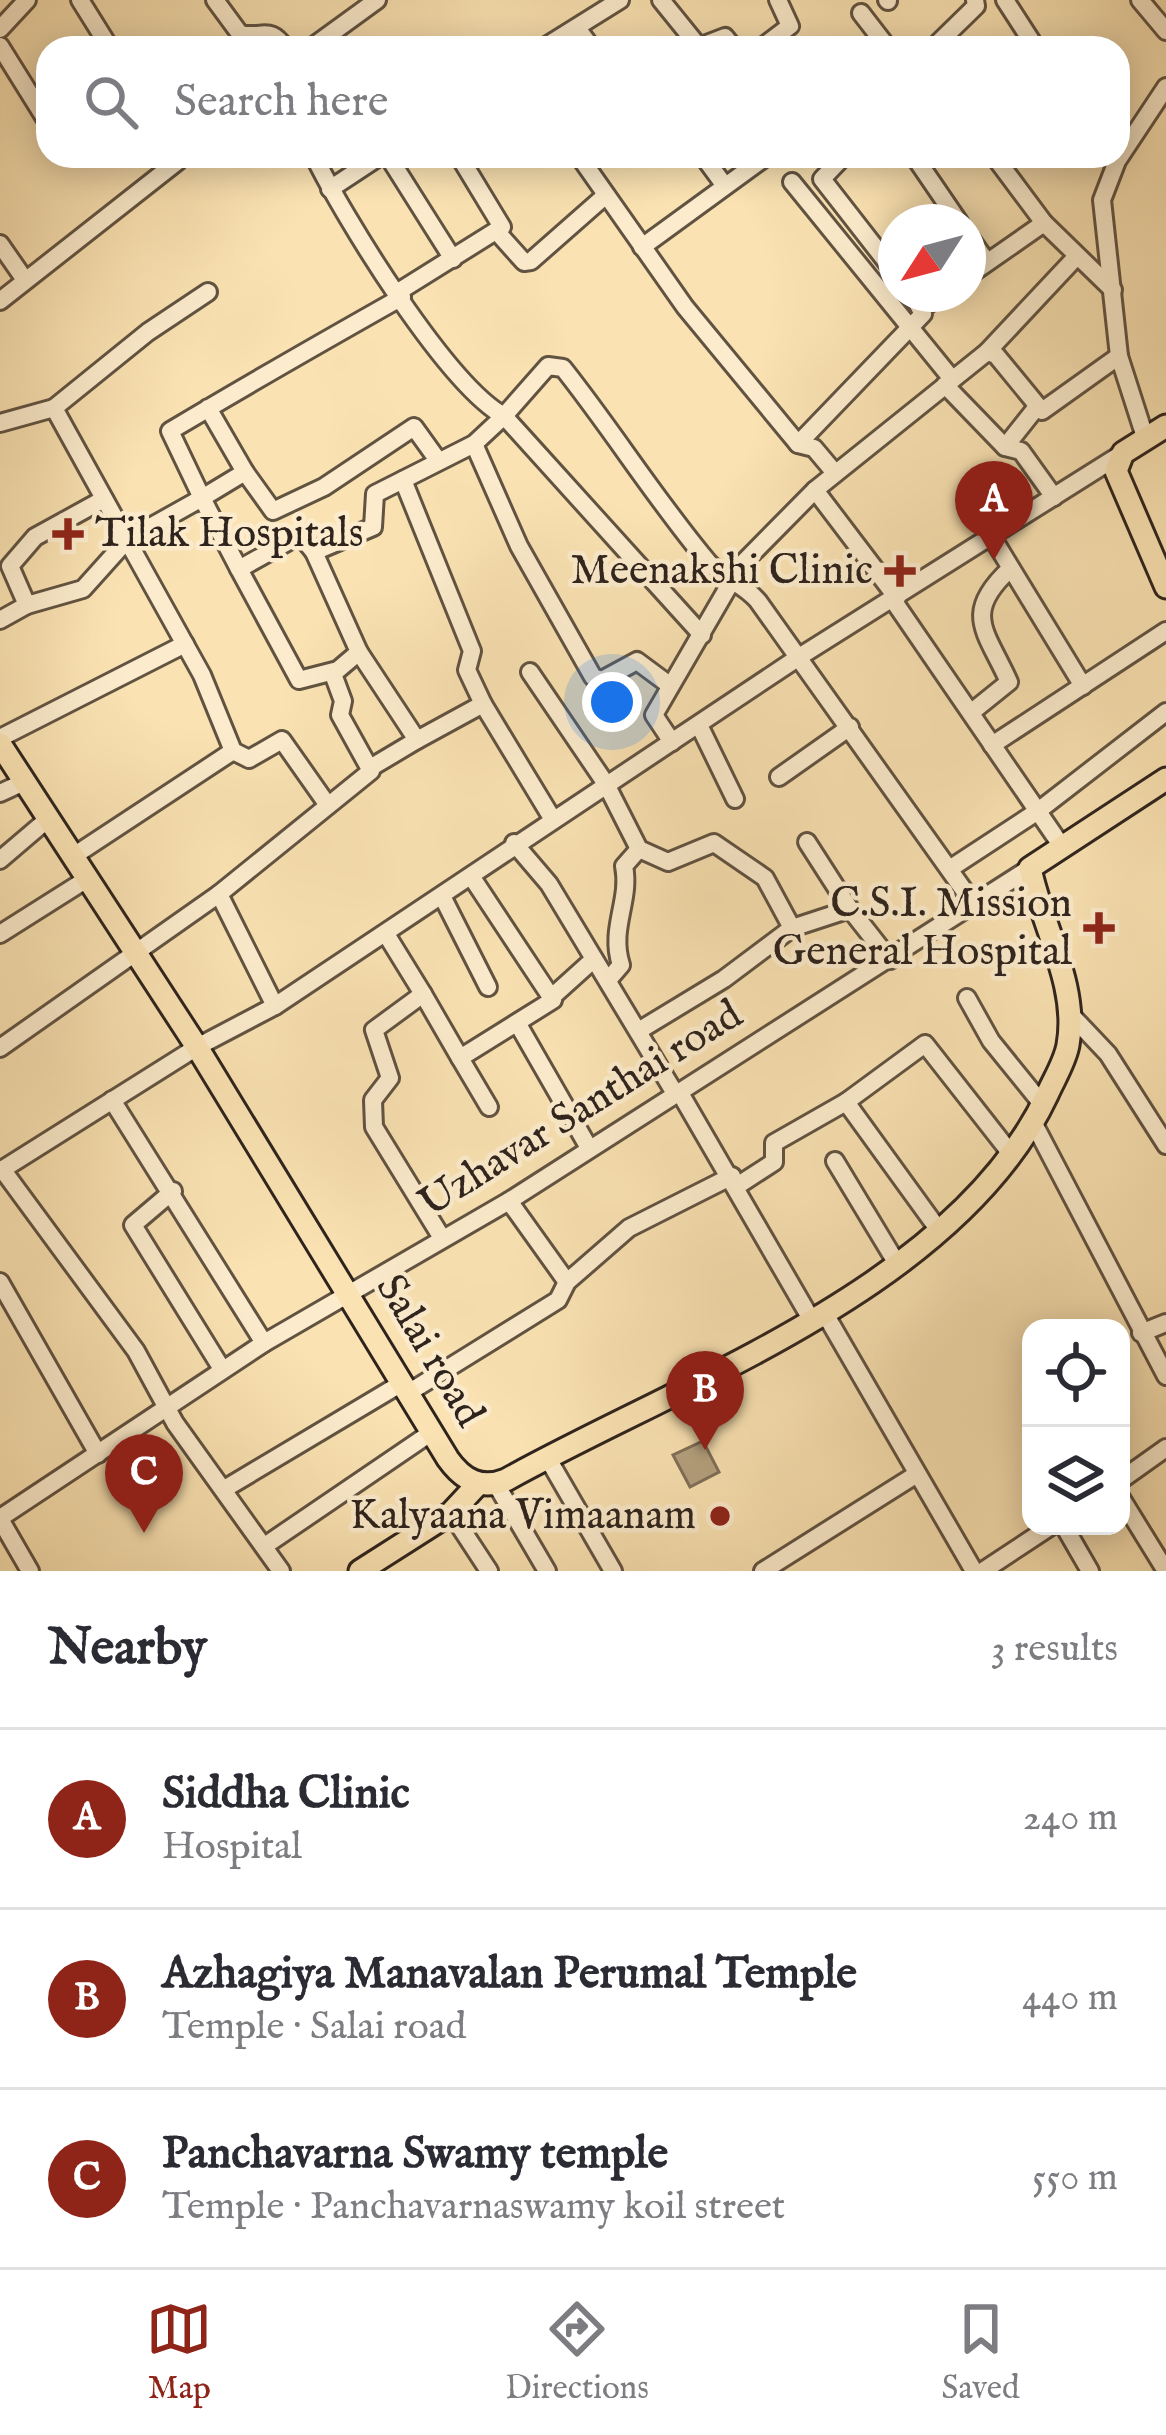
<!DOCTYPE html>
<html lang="en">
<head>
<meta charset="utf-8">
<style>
	body { margin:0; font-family:"IM FELL English",serif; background:#f7f7f7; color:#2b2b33 }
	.controls { position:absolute; right:36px; bottom:36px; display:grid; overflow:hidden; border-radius:24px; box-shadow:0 6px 30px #0003 }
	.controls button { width:108px; height:108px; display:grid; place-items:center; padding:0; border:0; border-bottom:3px solid #e1e1e2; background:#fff; color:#2b2b33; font:60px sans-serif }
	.compass { position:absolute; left:878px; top:204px; width:108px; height:108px; border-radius:50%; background:#fff; box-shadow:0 6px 30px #0003; rotate:234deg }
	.you { position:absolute; left:612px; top:702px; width:42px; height:42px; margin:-30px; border:9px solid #fff; border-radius:50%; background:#1a73e8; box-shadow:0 0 0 18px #1a73e833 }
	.badge { display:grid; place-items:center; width:78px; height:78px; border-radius:50%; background:#8f2418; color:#fff; font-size:39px; font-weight:700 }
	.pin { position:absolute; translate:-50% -99px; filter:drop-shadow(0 3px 6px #0008) }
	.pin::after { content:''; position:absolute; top:63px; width:42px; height:36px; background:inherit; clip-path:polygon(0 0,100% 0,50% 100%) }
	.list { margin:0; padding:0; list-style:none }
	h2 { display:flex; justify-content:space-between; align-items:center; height:156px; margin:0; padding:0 48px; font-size:51px }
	h2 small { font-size:39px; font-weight:400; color:#7c7c81 }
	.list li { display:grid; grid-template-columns:78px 1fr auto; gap:36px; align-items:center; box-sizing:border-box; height:180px; padding:0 48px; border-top:3px solid #e1e1e2 }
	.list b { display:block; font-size:45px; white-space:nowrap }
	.list p { margin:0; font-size:39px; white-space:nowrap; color:#7c7c81 }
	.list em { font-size:39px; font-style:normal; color:#7c7c81 }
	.icon { flex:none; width:66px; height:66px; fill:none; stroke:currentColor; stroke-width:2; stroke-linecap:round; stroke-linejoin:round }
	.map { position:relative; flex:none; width:1166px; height:1571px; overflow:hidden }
	.search { position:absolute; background:#fff; box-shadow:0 6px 30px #0003; left:36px; right:36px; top:36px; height:132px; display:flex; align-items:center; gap:30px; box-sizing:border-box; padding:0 42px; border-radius:36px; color:#7c7c81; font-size:45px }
	.sheet { height:696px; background:#fff }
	nav { display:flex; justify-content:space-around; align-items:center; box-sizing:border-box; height:168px; border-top:3px solid #e1e1e2; background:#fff; font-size:33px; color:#7c7c81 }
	nav a { display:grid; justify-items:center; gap:6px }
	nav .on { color:#8f2418 }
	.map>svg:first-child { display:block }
	.water { fill:#b5a17f; stroke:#7f6f58; stroke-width:3 }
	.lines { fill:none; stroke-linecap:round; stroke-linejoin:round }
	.minor-casing { stroke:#615342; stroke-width:22 }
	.major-casing { stroke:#2e231d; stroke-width:27 }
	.minor { stroke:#fceccd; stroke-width:16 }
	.major { stroke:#fae2b2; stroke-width:21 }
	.poi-dot { fill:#8f2418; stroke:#fceccd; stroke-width:4.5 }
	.labels { text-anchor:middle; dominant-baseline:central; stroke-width:9; stroke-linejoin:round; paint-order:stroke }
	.poi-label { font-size:42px; fill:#2e231d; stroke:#fceccd; text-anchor:end }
	.street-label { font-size:42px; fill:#2e231d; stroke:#fceccd }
</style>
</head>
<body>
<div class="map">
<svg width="1166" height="1571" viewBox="0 0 1166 1571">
	<rect width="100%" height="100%" fill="#fae2b2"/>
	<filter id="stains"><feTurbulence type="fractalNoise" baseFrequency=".00167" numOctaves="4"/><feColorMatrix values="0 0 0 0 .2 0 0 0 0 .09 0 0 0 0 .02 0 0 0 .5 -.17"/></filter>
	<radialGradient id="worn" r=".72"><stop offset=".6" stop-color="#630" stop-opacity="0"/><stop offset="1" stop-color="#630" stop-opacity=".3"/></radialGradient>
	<!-- water -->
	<path class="water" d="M703,1441l16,31 -29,15 -17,-32z"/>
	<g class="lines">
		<defs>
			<g id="minor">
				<path d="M80,0l30,48"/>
				<path d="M215,0l25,34c23,5 30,-9 45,14"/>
				<path d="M661,0l38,47 26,-10 9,11"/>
				<path d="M887,0l1,1"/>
				<path d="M1005,0l31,48"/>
				<path d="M1140,0l26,31"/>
				<path d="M861,13l27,35"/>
				<path d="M577,28l15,20"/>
				<path d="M0,29l27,-29"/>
				<path d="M0,46l48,77"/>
				<path d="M311,48l66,-48"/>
				<path d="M543,48l77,-48"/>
				<path d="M761,48l29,-22 -12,-26"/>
				<path d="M933,48l43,-42 -1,-6"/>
				<path d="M314,156c30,62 133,229 190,260l44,-50 15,2c50,63 93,132 145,194 15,17 35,21 50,39l215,302"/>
				<path d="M388,156l65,103"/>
				<path d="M579,156l106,151 113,137 16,4 21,25"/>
				<path d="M703,156l22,30"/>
				<path d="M844,156l-22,23 74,95"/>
				<path d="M914,156l45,66"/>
				<path d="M994,156l50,67 69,67"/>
				<path d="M792,182l160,197"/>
				<path d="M330,189l50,-33"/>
				<path d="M498,233l26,29 7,-1 75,-66"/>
				<path d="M968,235l19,27"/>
				<path d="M0,244l25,36"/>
				<path d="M642,247l125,-91"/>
				<path d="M968,276l76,-53"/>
				<path d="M398,292l104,-65 -43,-71"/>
				<path d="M0,301l178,-140"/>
				<path d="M923,308l18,-14"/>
				<path d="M987,352l90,-96"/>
				<path d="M945,385l60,62 16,4 33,46"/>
				<path d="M54,408l94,-76 60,-40"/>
				<path d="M208,408l37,64 -43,26 -32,-67c77,-46 154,-90 232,-134"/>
				<path d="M0,423l54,-15 73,132 75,-42 37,71 61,-34 14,17 59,-25 2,-33 99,-50 30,-28 198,219"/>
				<path d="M1146,440l-27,-84 -17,-156 15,-39 49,-74"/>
				<path d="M474,444l45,102 74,131 9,3 35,-19 31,23"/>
				<path d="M798,444l125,-130 -11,-20"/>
				<path d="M1005,447l31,-39"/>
				<path d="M245,472l28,39 51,-24 90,-60 23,32"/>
				<path d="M403,480l69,171 -5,19 16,34"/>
				<path d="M815,490l82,108"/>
				<path d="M992,537l91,149"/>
				<path d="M239,569l60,111 35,-9"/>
				<path d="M893,600l170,248"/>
				<path d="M27,605l56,-16 44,-49 75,135 31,76 16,8 33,-19 45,64"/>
				<path d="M0,620l27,-15 -17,-39 25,-29 69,-38"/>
				<path d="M359,652l58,88 66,-36 69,114"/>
				<path d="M530,672l76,112 33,65 29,13 46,-19 51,35 27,50"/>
				<path d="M973,711l36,-29c-22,-50 -48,-68 1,-113"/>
				<path d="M699,725l36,74"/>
				<path d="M0,738l185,-94"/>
				<path d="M672,742l-18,-27 87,-150 74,-75 172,-138 9,3 46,56 77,-55"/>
				<path d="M992,745l174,-114"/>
				<path d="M370,768l47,-28"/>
				<path d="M779,777l71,-50"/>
				<path d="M0,793l24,-11"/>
				<path d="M807,842l43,67"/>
				<path d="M514,843l35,41 127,211"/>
				<path d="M72,857l161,-106"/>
				<path d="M0,860l48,-41"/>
				<path d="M951,868l87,-57 128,-99"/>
				<path d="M442,896l46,91"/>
				<path d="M0,934l87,-55"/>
				<path d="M386,934l37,60 -49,36 16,48 -17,22 1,27 68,111"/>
				<path d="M609,979l12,-14c-12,-37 10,-64 3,-99l15,-17"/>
				<path d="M423,994l37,64 93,-58 -82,-124"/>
				<path d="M553,996l41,-37"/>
				<path d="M967,998l24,43 51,63"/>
				<path d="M275,1006l-56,-112 152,-123 -31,-56 3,-14 -10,-27 26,-22 -45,-100"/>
				<path d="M1071,1015l37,39 58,91"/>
				<path d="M519,1026l70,122"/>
				<path d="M640,1030l84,-51 68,-51 58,-19 40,51"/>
				<path d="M0,1048l219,-154"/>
				<path d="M460,1058l29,49"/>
				<path d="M680,1093l131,226"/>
				<path d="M112,1100l152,243"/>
				<path d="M846,1102l92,127"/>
				<path d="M1033,1122l133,254"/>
				<path d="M835,1161l61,101"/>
				<path d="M2,1169l134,182 39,72 106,148"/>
				<path d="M0,1171l197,-124 78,-41 524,-349 324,-204"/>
				<path d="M737,1186l37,-24v-19l72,-41 79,-58 87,111"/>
				<path d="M173,1191l-40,34 89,144"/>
				<path d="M509,1201l58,81"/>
				<path d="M0,1282l98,172"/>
				<path d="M824,1312l150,259"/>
				<path d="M1141,1333l25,-10"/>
				<path d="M408,1393l150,-93 9,-18 62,-54 103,-52"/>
				<path d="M547,1457l66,114"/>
				<path d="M1121,1480l45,-32"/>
				<path d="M496,1484l51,87"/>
				<path d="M226,1488l176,-105"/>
				<path d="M1121,1498l45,73"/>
				<path d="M451,1513l38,58"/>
				<path d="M0,1518l264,-175 245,-142 521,-333"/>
				<path d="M0,1519l30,52"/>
				<path d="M1064,1526l26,45"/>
				<path d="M266,1545l166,-113"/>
				<path d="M763,1571l154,-97"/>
				<path d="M983,1571l68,-45"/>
			</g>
			<g id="major">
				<path d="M1166,426l-43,27 -7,18 50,116"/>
				<path d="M0,744l197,303 251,412c15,21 33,31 58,21 176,-98 451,-193 541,-385 7,-16 18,-33 21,-50 11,-59 -27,-121 -38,-177l136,-89"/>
				<path d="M360,1571l91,-58 27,-29"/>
			</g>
		</defs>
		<!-- minor casing -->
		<use href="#minor" class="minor-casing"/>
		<!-- major casing -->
		<use href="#major" class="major-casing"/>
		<!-- minor -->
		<use href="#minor" class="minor"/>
		<!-- major -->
		<use href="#major" class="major"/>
	</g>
	<!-- markers -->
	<g class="poi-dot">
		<path d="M62 516h12v12h12v12h-12v12h-12v-12h-12v-12h12z"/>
		<path d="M894 553h12v12h12v12h-12v12h-12v-12h-12v-12h12z"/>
		<path d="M1093 910h12v12h12v12h-12v12h-12v-12h-12v-12h12z"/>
		<circle cx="720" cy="1516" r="12"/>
	</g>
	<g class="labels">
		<!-- poi labels -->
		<g class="poi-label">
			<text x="95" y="534" text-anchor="start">Tilak Hospitals</text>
			<text x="873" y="571">Meenakshi Clinic</text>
			<text x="1072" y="904">C.S.I. Mission<tspan x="1072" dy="48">General Hospital</tspan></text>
			<text x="696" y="1516">Kalyaana Vimaanam</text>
		</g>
		<!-- street labels -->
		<g class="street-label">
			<text transform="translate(581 1110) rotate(-32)">Uzhavar Santhai road</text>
			<text transform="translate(429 1351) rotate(59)">Salai road</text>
		</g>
	</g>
	<rect width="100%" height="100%" filter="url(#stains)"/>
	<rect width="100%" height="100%" fill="url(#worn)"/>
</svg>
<div class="controls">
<button><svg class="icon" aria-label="locate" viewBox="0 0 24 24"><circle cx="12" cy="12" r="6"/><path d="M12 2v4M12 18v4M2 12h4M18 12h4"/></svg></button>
<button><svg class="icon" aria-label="layers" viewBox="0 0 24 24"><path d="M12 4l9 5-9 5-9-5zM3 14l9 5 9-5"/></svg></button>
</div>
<svg class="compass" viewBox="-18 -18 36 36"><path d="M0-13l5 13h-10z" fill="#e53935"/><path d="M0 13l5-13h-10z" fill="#7c7c81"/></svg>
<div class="you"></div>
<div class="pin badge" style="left:994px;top:560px">A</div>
<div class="pin badge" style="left:705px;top:1450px">B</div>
<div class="pin badge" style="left:144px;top:1533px">C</div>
<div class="search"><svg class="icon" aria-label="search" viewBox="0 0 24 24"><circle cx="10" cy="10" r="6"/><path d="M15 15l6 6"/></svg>Search here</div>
</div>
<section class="sheet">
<h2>Nearby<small>3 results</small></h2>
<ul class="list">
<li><span class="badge">A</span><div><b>Siddha Clinic</b><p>Hospital</p></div><em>240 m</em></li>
<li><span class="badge">B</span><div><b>Azhagiya Manavalan Perumal Temple</b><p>Temple · Salai road</p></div><em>440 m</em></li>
<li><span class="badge">C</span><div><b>Panchavarna Swamy temple</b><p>Temple · Panchavarnaswamy koil street</p></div><em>550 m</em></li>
</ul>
</section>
<nav>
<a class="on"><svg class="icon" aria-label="map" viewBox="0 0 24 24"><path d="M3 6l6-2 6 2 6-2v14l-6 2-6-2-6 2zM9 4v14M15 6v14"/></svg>Map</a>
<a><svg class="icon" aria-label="directions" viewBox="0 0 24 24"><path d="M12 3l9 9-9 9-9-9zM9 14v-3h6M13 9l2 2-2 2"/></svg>Directions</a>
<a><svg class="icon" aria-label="saved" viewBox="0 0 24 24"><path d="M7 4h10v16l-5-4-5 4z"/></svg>Saved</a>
</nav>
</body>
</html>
